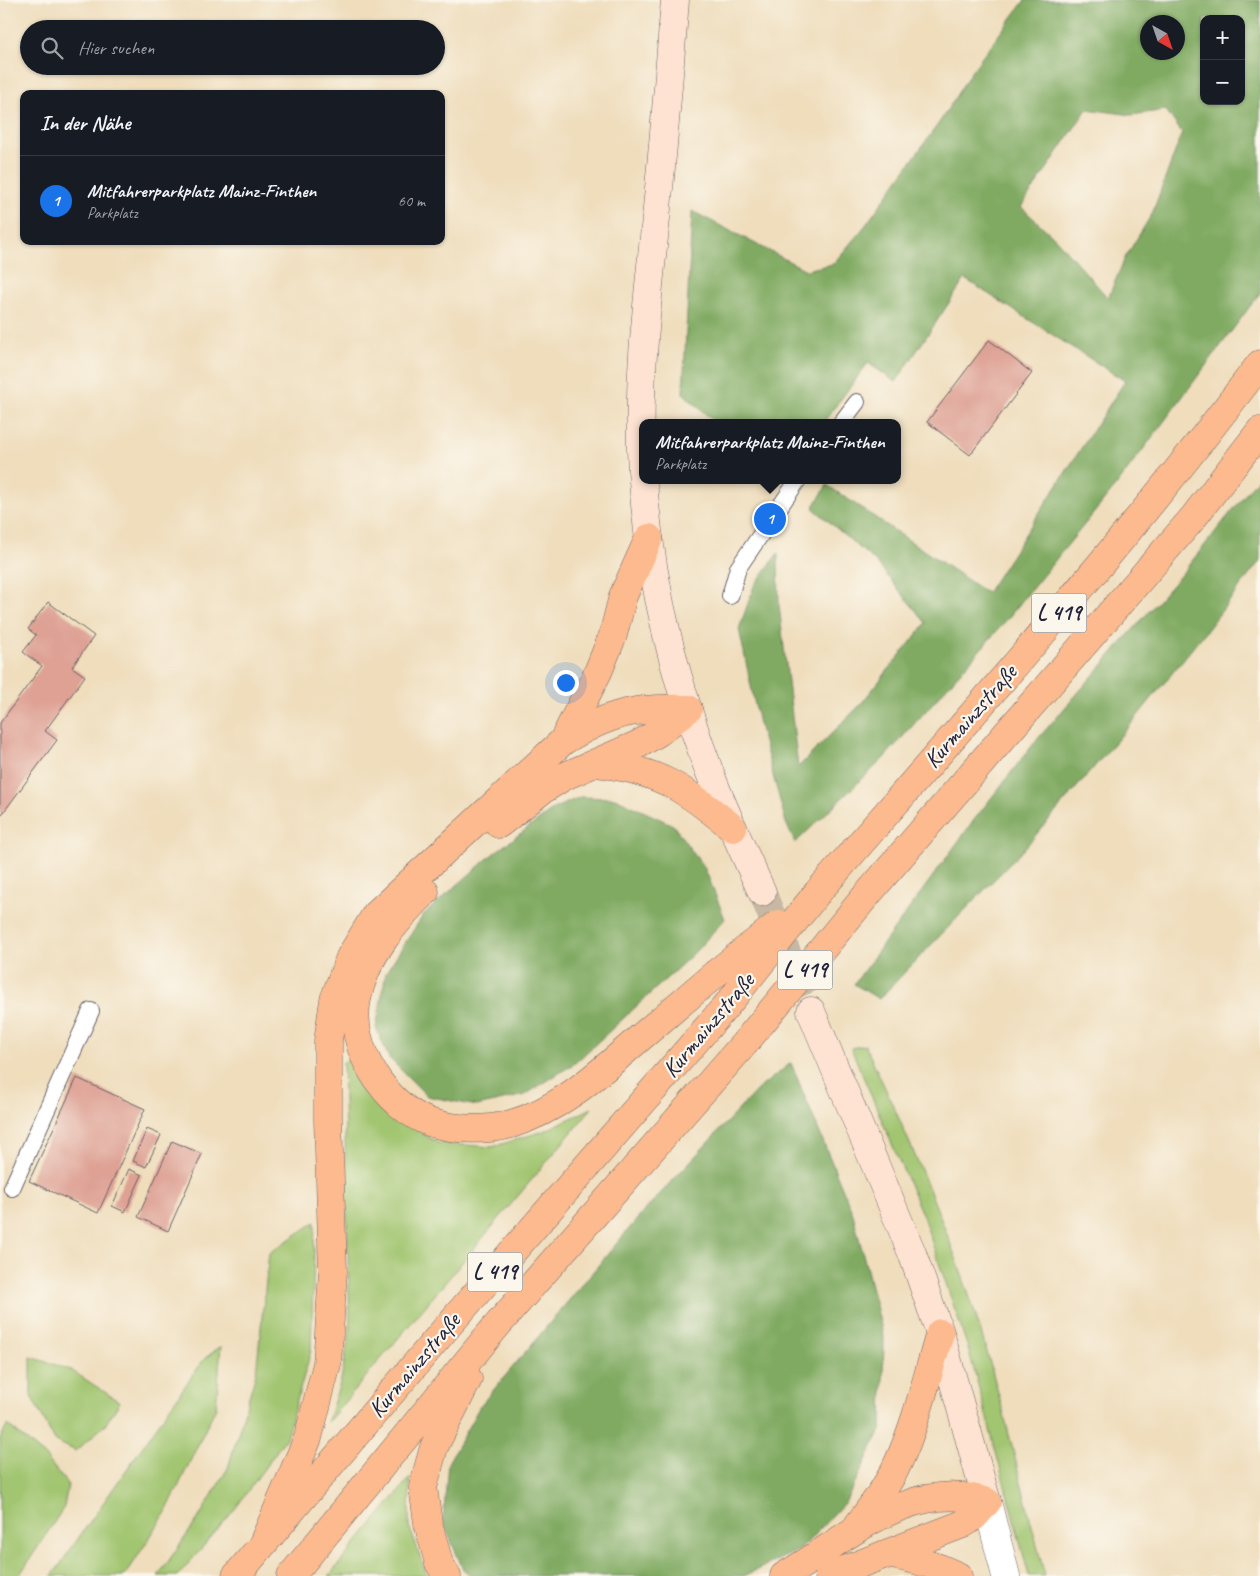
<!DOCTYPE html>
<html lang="de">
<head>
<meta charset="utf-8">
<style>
	body { margin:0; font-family:Caveat,sans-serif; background:#242831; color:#f1f3f6 }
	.controls { position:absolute; right:15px; top:15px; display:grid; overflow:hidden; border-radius:10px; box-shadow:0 1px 4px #0004 }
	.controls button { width:45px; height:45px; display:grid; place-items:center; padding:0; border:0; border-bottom:1px solid #363941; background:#171b24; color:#f1f3f6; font:25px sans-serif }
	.compass { position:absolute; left:1140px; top:15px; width:45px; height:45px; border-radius:50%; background:#171b24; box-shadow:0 1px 4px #0004; rotate:140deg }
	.you { position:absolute; left:565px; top:682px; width:18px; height:18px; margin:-12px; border:4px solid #fff; border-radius:50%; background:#1a73e8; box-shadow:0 0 0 8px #1a73e833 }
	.badge { display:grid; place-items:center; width:32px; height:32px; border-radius:50%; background:#1a73e8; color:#fff; font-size:16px; font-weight:700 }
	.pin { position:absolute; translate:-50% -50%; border:2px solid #fff; box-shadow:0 1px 5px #0006 }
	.popup { position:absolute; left:639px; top:419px; width:262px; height:65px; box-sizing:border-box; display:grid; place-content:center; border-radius:10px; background:#171b24; filter:drop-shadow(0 1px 4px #0005); font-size:16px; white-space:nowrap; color:#9ea1a6 }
	.popup b { font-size:19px; color:#f1f3f6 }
	.popup::after { content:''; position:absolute; left:50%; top:100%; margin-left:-10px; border:10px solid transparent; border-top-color:#171b24 }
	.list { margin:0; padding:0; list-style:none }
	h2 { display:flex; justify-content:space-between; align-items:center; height:65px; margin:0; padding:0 20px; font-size:21px }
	h2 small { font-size:16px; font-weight:400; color:#9ea1a6 }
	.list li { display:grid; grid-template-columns:32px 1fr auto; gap:15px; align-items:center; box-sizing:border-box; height:90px; padding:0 20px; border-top:1px solid #363941 }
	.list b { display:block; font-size:19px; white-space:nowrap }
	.list p { margin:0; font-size:16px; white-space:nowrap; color:#9ea1a6 }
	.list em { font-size:16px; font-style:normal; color:#9ea1a6 }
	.icon { flex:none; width:28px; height:28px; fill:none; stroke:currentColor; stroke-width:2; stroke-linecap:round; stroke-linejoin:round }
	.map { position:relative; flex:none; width:1260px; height:1576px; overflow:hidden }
	.search { position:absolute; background:#171b24; box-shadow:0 1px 4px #0004; left:20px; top:20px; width:425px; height:55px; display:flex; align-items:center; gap:12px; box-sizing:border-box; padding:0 18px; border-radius:28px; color:#9ea1a6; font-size:19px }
	.panel { position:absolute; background:#171b24; box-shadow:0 1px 4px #0004; left:20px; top:90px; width:425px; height:155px; border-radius:10px }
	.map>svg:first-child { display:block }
	.green { fill:#a1c56f; stroke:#627455 }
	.forest { fill:#80aa62; stroke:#51664e; fill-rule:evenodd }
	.building { fill:#dea194 }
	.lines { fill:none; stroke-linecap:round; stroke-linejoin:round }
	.secondary-tunnel { stroke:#c6b8a2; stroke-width:28; stroke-dasharray:28 14; stroke-linecap:butt }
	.service-casing { stroke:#6a6368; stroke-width:18 }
	.tertiary-casing { stroke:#6a6368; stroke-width:29 }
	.secondary-casing { stroke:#6a6368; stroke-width:29 }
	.trunk-casing { stroke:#6a6368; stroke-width:29 }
	.service { stroke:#fff; stroke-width:16 }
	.tertiary { stroke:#fff; stroke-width:28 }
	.secondary { stroke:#fee3d2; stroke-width:28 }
	.trunk { stroke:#fcba8e; stroke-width:28 }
	.trunk-bridge-casing { stroke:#6a6368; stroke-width:29; stroke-linecap:butt }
	.trunk-bridge { stroke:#fcba8e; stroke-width:28 }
	.labels { text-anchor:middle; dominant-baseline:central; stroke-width:4.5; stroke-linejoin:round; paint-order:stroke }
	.shield { fill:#fbf7ec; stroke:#636270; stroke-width:1 }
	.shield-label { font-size:22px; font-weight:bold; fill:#22223b }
	.street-label { font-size:24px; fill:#22223b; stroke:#fbf7ec }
</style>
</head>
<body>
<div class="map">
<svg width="1260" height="1576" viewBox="0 0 1260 1576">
	<rect width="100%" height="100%" fill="#fbf7ec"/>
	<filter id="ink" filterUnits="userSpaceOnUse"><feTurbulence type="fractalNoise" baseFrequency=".02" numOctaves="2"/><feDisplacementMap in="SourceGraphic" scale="10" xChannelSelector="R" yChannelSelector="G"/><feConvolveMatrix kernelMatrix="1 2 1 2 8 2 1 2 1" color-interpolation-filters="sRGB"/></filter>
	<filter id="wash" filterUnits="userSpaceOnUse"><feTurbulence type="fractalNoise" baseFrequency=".0096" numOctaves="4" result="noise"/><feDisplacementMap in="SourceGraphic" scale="20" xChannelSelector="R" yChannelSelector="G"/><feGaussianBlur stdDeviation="1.12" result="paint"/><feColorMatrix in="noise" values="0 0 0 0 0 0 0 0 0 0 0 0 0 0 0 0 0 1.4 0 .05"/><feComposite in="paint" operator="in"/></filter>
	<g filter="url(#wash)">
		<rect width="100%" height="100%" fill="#efddbc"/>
		<!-- green -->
		<g class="green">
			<path d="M865,1045c47,99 91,202 122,307 21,74 38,149 58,224h-16l-60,-225 -45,-132 -73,-171z"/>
			<path d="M350,1060l14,24 30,32 44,27 54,4 52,-16 48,-23 -265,315 14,-43 9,-50 -7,-268z"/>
			<path d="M315,1222l-4,129 -25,87 -51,71 -57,67h-20l40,-57 30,-51 28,-95 13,-120z"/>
			<path d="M221,1346l-5,61 -50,105 -41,64h-73l152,-217z"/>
			<path d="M31,1357l40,13 49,32 -15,23 -29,26 -21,-10 -24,-45z"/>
			<path d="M8,1425l37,31 23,29 -4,22 -45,69h-19v-138z"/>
			<path d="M410,1478l-1,48 18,50h-98z"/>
		</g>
		<!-- forest -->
		<g class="forest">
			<path d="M1025,0h235v293l-145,194 -111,136 -121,136 -88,84 -9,-20 -27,-99 -20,-95 15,-43 24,-33 1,52 19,162 62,-62 66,-82 -50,-61 -63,-54 14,-23 160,108 138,-212 -160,-102 -69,103 -28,-19 -45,60h-73l-39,-4 -28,-26 9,-182 114,59 27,-6 32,-38 76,-106 30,-48zM1204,19h37v82h-37zM1148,22h30v30h-30zM1087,109l45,6 34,-5 16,23 -30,81 -27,44 -17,40 -53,-60 -34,-31z"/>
			<path d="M1260,476v85l-53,69 -76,94 -108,126 -144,149 -25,-15 120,-164 61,-78 145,-166z"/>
			<path d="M580,797l35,1 58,27 32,44 20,50 -32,35 -118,109 -50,32 -48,11 -50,-10 -38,-38 -13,-30 10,-56 38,-58 70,-61 61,-45z"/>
			<path d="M791,1063l62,151 31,124 -2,90 -36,73 -45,48 -57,27h-273l-8,-7 -20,-47 5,-59 32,-57 164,-195 113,-121z"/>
		</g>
		<g id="blocks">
			<!-- building -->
			<g class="building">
				<path d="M989,340l43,33 -62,82 -43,-33z"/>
				<path d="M48,602l46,34 -22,31 13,9 -40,55 12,9 -57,77v-94l42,-57 -19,-14 13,-17 -8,-6z"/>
				<path d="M77,1078l68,31 -47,104 -69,-32z"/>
				<path d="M147,1129l14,6 -15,32 -13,-6z"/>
				<path d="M172,1141l30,13 -34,77 -30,-14z"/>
				<path d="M129,1169l13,6 -17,37 -13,-6z"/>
			</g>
		</g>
	</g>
	<g filter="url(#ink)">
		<use href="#blocks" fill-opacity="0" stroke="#6a6368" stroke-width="1"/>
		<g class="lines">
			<!-- secondary-tunnel -->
			<path class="secondary-tunnel" d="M762,892l49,119"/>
			<defs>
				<g id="service">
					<path d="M841,423l16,-21"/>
					<path d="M730,596l8,-28 60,-88"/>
					<path d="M12,1188l79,-177"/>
				</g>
				<path id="tertiary" d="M987,1502l19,74"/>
				<g id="secondary">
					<path d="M642,471c-6,-95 8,-188 17,-283 6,-62 11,-125 16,-188"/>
					<path d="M643,480c7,102 33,206 70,301 15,38 32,74 49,111"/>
					<path d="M811,1011l101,242 28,80 47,169"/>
				</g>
				<g id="trunk">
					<path d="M563,741l35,-69 15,-37 10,-39 26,-58"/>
					<path d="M596,763c64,7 88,26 137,65"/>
					<path d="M499,824l42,-33 24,-15 74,-32 20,-12 29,-23"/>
					<path d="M425,892c-30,30 -60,64 -68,107 -10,48 29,109 75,124 25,7 55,8 79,1 48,-14 86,-49 123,-81 27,-23 54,-46 81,-69"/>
					<path d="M818,892c150,-173 304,-345 442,-528"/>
					<path d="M866,896l327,-378 67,-87"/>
					<path d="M858,1525c15,-20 30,-40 40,-62 19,-41 29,-87 42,-130"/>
					<path d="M264,1541l44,-103 19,-74 6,-93 -5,-151v-79l6,-41 16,-43 26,-43 187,-173c47,-28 70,-34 125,-32"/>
					<path d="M885,1554c27,4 49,10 73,22"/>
					<path d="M236,1576l211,-249 280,-322"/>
					<path d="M291,1576l203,-247 250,-285"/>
					<path d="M447,1576l-8,-13 -11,-40 -5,-36 11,-40 34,-68"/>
					<path d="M784,1576c62,-36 125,-99 203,-74l-12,14 -12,8 -134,52"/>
				</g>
			</defs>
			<!-- service casing -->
			<use href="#service" class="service-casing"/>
			<!-- tertiary casing -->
			<use href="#tertiary" class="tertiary-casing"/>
			<!-- secondary casing -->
			<use href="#secondary" class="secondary-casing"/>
			<!-- trunk casing -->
			<use href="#trunk" class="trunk-casing"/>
			<!-- service -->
			<use href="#service" class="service"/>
			<!-- tertiary -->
			<use href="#tertiary" class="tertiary"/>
			<!-- secondary -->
			<use href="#secondary" class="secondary"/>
			<!-- trunk -->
			<use href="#trunk" class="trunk"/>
			<defs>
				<g id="trunk-bridge">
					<path d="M715,974l63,-50"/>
					<path d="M727,1005l91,-113"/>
					<path d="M744,1044l122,-148"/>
				</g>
			</defs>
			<!-- trunk-bridge casing -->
			<use href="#trunk-bridge" class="trunk-bridge-casing"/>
			<!-- trunk-bridge -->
			<use href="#trunk-bridge" class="trunk-bridge"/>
		</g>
	</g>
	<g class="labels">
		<!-- shield labels -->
		<g class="shield">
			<rect x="1031.5" y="593.5" width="55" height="39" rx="4"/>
			<rect x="777.5" y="950.5" width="55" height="39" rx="4"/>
			<rect x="467.5" y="1252.5" width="55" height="39" rx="4"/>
		</g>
		<g class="shield-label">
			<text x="1059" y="613">L 419</text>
			<text x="805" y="970">L 419</text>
			<text x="495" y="1272">L 419</text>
		</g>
		<!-- street labels -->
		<g class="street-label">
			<text transform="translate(970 716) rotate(-49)">Kurmainzstraße</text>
			<text transform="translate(708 1025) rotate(-50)">Kurmainzstraße</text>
			<text transform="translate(414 1365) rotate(-50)">Kurmainzstraße</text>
		</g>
	</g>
</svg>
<div class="controls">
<button>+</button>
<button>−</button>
</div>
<svg class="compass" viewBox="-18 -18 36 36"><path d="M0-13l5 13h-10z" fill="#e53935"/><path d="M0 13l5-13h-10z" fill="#9ea1a6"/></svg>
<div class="you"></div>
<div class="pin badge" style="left:770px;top:519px">1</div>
<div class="popup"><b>Mitfahrerparkplatz Mainz-Finthen</b>Parkplatz</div>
<div class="search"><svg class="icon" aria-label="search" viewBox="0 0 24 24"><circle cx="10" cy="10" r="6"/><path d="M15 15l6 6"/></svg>Hier suchen</div>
<section class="panel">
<h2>In der Nähe<small></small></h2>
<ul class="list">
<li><span class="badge">1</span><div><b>Mitfahrerparkplatz Mainz-Finthen</b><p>Parkplatz</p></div><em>60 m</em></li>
</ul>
</section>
</div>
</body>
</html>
